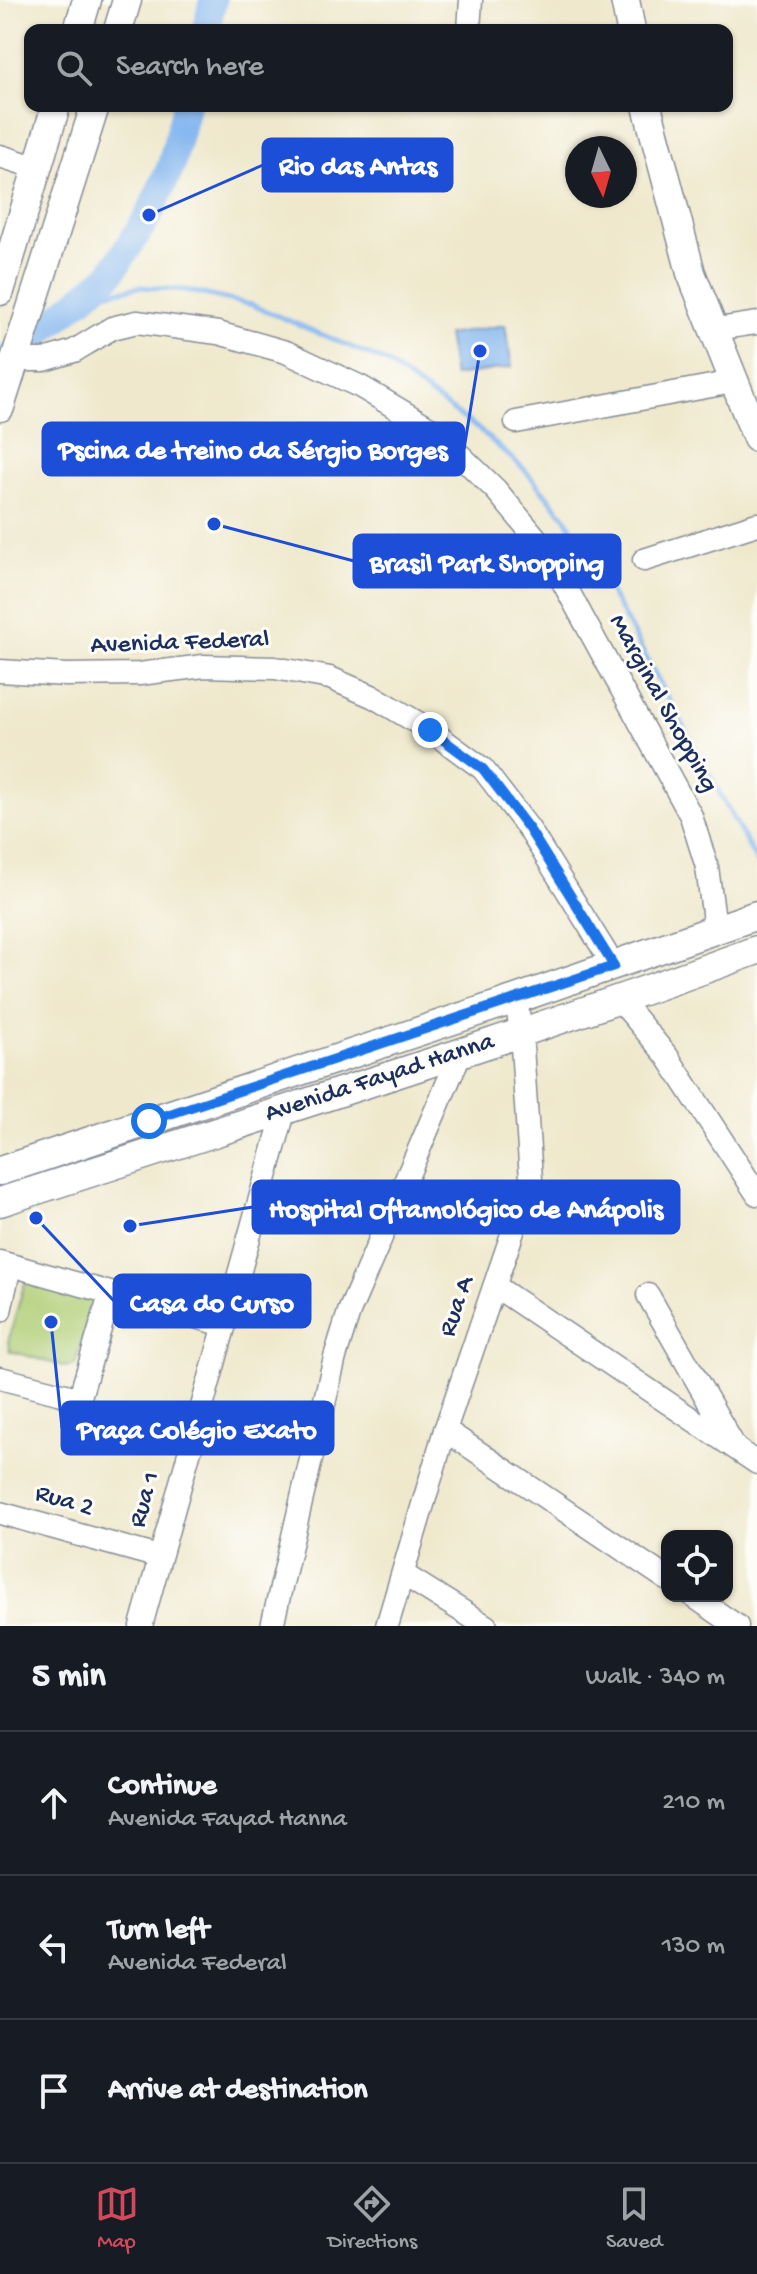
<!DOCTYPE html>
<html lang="en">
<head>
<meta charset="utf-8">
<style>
	body { margin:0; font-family:"Gochi Hand",sans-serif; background:#242831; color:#f1f3f6 }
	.controls { position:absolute; right:24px; bottom:24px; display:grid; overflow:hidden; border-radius:16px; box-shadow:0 2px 6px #0004 }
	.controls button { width:72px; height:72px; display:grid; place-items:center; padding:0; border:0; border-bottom:2px solid #363941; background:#171b24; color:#f1f3f6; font:40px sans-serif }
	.compass { position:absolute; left:565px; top:136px; width:72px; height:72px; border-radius:50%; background:#171b24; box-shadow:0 2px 6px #0004; rotate:175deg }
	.stop { position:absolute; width:24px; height:24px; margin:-18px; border:6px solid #1a73e8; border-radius:50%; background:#fff }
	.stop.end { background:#1a73e8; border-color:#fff; box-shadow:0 2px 8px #0008 }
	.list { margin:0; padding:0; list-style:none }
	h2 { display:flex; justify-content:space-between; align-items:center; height:104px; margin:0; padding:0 32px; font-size:34px }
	h2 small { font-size:26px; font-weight:400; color:#9ea1a6 }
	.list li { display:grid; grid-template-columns:52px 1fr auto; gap:24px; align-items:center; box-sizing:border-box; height:144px; padding:0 32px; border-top:2px solid #363941 }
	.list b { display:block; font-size:30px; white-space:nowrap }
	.list p { margin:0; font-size:26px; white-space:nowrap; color:#9ea1a6 }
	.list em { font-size:26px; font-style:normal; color:#9ea1a6 }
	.icon { flex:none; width:44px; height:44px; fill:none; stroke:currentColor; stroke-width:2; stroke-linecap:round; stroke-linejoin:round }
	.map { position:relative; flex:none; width:757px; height:1626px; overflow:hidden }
	.search { position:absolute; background:#171b24; box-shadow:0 2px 6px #0004; left:24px; right:24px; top:24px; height:88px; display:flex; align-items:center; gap:20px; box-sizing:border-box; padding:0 28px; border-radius:16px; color:#9ea1a6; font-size:30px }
	.sheet { height:536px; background:#171b24 }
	nav { display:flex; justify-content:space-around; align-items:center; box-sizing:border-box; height:112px; border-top:2px solid #363941; background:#171b24; font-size:22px; color:#9ea1a6 }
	nav a { display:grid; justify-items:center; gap:4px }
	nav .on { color:#d1495b }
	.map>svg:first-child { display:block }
	.green { fill:#afcd75; stroke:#657e6a; stroke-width:2 }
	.water { fill:#82b5ef; stroke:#4e72a6; stroke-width:2 }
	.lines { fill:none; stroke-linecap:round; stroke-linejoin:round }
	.stream { stroke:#82b5ef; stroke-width:5 }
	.river { stroke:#82b5ef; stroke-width:28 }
	.minor-casing { stroke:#858c95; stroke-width:25 }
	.major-casing { stroke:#858c95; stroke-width:31 }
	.minor { stroke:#fff; stroke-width:22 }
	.major { stroke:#fff; stroke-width:28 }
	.route { stroke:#1a73e8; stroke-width:10 }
	.labels { text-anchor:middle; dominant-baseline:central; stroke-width:6; stroke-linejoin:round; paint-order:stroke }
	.street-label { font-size:26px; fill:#1b2f5e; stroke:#fdfcf7 }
	.leader { fill:none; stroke:#1d4ed8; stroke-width:3 }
	.callout-dot { fill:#1d4ed8; stroke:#fdfcf7; stroke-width:3 }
	.callout { fill:#1d4ed8; stroke:#1d4ed8; stroke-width:3 }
	.callout-label { font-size:28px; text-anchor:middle; font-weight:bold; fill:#fff }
</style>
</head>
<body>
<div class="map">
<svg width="757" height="1626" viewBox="0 0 757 1626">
	<rect width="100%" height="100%" fill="#fdfcf7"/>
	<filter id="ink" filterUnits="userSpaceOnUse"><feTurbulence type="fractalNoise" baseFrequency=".0125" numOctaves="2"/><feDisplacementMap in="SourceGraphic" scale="16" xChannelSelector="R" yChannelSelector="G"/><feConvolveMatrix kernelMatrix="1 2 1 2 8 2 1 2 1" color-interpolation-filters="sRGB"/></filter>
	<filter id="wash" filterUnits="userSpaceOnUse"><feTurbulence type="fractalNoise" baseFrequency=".006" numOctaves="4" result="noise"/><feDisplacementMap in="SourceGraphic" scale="32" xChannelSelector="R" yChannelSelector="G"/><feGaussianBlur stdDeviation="1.8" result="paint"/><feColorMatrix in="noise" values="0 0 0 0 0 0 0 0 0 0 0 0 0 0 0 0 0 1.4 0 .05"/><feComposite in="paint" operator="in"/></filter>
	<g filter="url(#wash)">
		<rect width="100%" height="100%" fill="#efe8cc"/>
		<!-- green -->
		<path class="green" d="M28,1281l66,18 -19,66 -9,2 -56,-16 -2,-9 16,-57z"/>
		<!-- water -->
		<path class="water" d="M505,325l7,42 -58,9 -7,-41z"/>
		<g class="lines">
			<!-- stream -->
			<path class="stream" d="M82,297l58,-10 45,3 67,15 132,56 93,67 46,40 42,49 57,96 135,249"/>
			<!-- river -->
			<g class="river">
				<path d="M206,30l7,-30"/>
				<path d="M8,359l102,-84 39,-60 22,-49 15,-60"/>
			</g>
		</g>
	</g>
	<g filter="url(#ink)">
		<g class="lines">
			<defs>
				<g id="minor">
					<path d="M469,30l2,-30"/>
					<path d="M0,156l38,12"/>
					<path d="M711,330l46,-7"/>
					<path d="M16,360h28l30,-9 38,-23 25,-6 81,11 68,19 75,35 74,44 61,59 49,59 146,267 16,51 8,61"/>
					<path d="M516,422l217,-40"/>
					<path d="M644,560l113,-36"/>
					<path d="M0,671l66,4 73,-1 65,-8 71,2 55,10 44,19 56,33 53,39 46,60 85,137"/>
					<path d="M620,1000l47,56 90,138"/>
					<path d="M0,1262l224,63"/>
					<path d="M495,1286l262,177"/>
					<path d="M648,1295l86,151"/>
					<path d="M0,1311l10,-45"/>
					<path d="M0,1378l77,20 3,-1 30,-102"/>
					<path d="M445,1430l222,149"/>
					<path d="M0,1513l159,44"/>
					<path d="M403,1574l83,52"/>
					<path d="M693,1596l44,30"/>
					<path d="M141,1626l143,-514"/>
					<path d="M272,1626l63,-269 14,-45 111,-258"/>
					<path d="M387,1626l58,-196 86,-251 -10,-147 -5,-33"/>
				</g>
				<g id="major">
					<path d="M625,0l6,30"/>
					<path d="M78,30l9,-30"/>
					<path d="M118,30l9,-30"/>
					<path d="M647,106l44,167 66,165"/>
					<path d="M0,291l56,-185"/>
					<path d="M0,407l95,-301"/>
					<path d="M0,1171l516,-172 241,-84"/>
					<path d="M0,1202c253,-83 507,-160 757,-252"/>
				</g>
			</defs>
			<!-- minor casing -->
			<use href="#minor" class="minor-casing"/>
			<!-- major casing -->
			<use href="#major" class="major-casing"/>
			<!-- minor -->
			<use href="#minor" class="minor"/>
			<!-- major -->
			<use href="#major" class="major"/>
		</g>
	</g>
	<g class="lines" filter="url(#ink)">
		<!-- route -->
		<path class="route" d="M149,1121l465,-155 -85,-137 -46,-60 -53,-39"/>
	</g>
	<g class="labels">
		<!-- street labels -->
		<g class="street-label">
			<text transform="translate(180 644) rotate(-2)">Avenida Federal</text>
			<text transform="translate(662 704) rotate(61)">Marginal Shopping</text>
			<text transform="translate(380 1079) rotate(-18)">Avenida Fayad Hanna</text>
			<text transform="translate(458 1307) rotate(-71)">Rua A</text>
			<text transform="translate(146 1500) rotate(-74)">Rua 1</text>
			<text transform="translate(64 1502) rotate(16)">Rua 2</text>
		</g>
	</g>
	<!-- callouts -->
	<path class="leader" d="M149 215L263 165M480 351L464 449M214 524L354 561M130 1226L253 1207M36 1218L114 1301M51 1322L62 1428"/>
	<g class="callout-dot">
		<circle cx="149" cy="215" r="8"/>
		<circle cx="480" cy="351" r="8"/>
		<circle cx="214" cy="524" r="8"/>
		<circle cx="130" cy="1226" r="8"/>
		<circle cx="36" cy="1218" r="8"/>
		<circle cx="51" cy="1322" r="8"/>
	</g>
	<g class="callout">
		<rect x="263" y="139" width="189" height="52" rx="8"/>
		<rect x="43" y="423" width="421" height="52" rx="8"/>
		<rect x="354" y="535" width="266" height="52" rx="8"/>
		<rect x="253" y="1181" width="426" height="52" rx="8"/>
		<rect x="114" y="1275" width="196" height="52" rx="8"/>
		<rect x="62" y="1402" width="271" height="52" rx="8"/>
	</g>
	<g class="callout-label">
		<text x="358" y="174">Rio das Antas</text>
		<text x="253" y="458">Pscina de treino da Sérgio Borges</text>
		<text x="487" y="571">Brasil Park Shopping</text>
		<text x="466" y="1217">Hospital Oftamológico de Anápolis</text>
		<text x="212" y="1311">Casa do Curso</text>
		<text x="197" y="1438">Praça Colégio Exato</text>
	</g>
</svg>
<div class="controls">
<button><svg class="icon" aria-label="locate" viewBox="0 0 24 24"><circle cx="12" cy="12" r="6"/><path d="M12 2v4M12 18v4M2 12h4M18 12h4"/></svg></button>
</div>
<svg class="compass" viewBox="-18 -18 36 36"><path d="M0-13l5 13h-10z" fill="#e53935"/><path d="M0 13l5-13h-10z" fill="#9ea1a6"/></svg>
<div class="stop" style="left:149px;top:1121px"></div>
<div class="stop end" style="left:430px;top:730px"></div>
<div class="search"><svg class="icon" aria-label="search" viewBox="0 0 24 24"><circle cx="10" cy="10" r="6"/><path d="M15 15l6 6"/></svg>Search here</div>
</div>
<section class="sheet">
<h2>5 min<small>Walk · 340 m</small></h2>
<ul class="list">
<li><svg class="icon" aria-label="ahead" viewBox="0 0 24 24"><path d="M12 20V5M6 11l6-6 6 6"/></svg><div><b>Continue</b><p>Avenida Fayad Hanna</p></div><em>210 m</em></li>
<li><svg class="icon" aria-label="left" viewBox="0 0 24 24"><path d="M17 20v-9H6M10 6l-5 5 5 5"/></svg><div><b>Turn left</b><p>Avenida Federal</p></div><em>130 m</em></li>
<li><svg class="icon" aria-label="arrive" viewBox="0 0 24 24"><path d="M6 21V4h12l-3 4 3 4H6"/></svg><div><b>Arrive at destination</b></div></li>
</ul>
</section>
<nav>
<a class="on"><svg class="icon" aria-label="map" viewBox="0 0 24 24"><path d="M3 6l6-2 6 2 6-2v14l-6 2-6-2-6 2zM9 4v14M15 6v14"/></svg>Map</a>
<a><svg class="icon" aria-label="directions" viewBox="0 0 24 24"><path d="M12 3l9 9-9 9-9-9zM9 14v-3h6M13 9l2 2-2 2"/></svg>Directions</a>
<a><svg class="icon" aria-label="saved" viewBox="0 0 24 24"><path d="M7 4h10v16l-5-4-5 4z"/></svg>Saved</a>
</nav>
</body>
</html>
